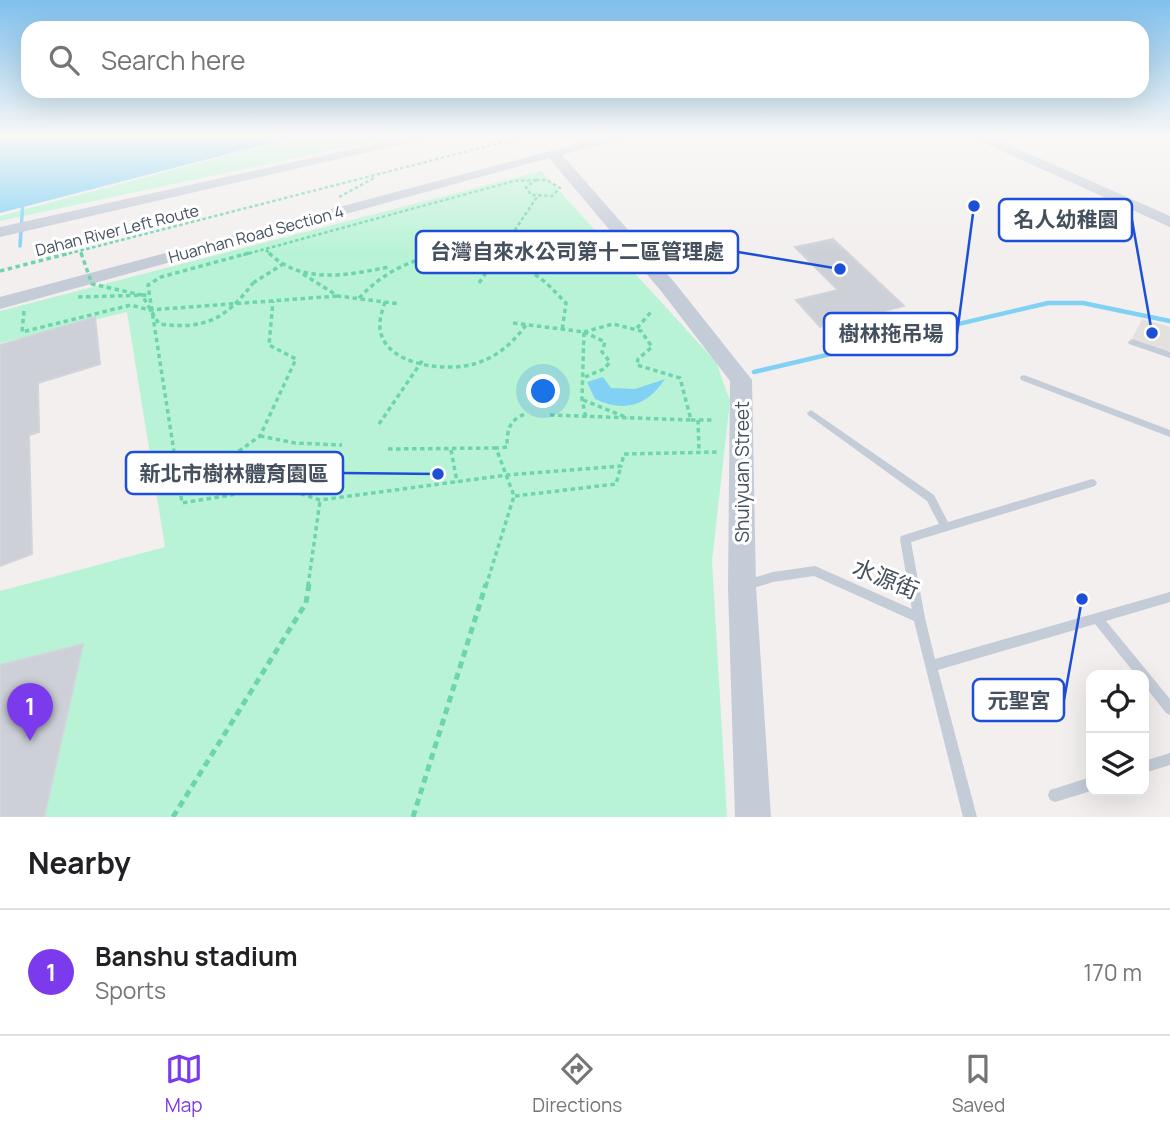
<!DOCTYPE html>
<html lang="en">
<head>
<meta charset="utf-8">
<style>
	body { margin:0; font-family:Manrope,"Noto Sans TC",sans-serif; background:#f6f6f6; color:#202124 }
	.controls { position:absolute; right:21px; bottom:21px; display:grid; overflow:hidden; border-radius:14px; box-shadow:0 7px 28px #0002 }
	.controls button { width:63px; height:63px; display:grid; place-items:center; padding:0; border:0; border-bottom:2px solid #e0e0e0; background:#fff; color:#202124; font:35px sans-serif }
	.you { position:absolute; left:544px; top:392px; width:24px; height:24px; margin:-18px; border:5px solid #fff; border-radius:50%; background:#1a73e8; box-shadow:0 0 0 10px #1a73e833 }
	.badge { display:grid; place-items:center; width:46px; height:46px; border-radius:50%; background:#7c3aed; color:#fff; font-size:23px; font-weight:700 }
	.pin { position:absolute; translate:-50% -58px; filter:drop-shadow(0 2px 4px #0008) }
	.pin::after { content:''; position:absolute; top:37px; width:24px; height:21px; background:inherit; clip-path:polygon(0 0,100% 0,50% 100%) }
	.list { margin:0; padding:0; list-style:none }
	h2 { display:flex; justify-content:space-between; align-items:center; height:91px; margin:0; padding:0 28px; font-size:30px }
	h2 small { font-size:23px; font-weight:400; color:#757577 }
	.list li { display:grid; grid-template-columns:46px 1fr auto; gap:21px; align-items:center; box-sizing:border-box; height:126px; padding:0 28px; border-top:2px solid #e0e0e0 }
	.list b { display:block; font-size:26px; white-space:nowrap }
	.list p { margin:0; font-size:23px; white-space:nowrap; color:#757577 }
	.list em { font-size:23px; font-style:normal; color:#757577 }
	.icon { flex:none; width:38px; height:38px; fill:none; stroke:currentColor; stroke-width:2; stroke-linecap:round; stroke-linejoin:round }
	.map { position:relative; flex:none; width:1170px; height:817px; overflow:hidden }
	.search { position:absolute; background:#fff; box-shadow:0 7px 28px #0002; left:21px; right:21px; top:21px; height:77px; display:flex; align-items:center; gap:18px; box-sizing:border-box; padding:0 24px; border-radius:21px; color:#757577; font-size:26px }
	.sheet { height:217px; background:#fff }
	nav { display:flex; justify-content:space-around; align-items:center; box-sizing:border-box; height:98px; border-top:2px solid #e0e0e0; background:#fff; font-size:19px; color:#757577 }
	nav a { display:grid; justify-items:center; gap:4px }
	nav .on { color:#7c3aed }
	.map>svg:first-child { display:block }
	.education { fill:#e3e0e0 }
	.green { fill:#b9f3d5 }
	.water { fill:#81d1f4 }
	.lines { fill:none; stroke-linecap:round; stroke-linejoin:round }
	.stream-far1 { stroke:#81d1f4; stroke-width:3.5 }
	.stream { stroke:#81d1f4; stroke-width:4.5 }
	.building { fill:#cdd0d7; stroke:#d2d4db; stroke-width:2 }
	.path-far2 { stroke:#6dd5ac; stroke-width:2.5; stroke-dasharray:3.5 2.5; stroke-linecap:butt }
	.path-far1 { stroke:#6dd5ac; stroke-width:3.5; stroke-dasharray:4.5 3.5; stroke-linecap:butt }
	.path { stroke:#6dd5ac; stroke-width:5; stroke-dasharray:7 5; stroke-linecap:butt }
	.service { fill:#c4ccd8; fill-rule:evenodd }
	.tertiary { fill:#c4ccd8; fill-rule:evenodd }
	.path-bridge-far1 { stroke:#6dd5ac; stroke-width:2.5; stroke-dasharray:3.5 2.5; stroke-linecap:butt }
	.path-bridge { stroke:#6dd5ac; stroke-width:3.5; stroke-dasharray:4.5 3.5; stroke-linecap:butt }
	.labels { text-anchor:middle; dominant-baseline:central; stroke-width:6; stroke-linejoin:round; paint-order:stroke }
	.far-street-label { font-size:16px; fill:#45505e; stroke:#fff }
	.street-label { font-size:19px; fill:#45505e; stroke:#fff }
	.near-street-label { font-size:23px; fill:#45505e; stroke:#fff }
	.leader { fill:none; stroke:#1d4ed8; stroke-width:2.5 }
	.callout-dot { fill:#1d4ed8; stroke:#fff; stroke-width:2.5 }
	.callout { fill:#fff; stroke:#1d4ed8; stroke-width:2.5 }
	.callout-label { font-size:21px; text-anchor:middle; font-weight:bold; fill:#45505e }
</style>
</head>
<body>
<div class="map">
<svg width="1170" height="817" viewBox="0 0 1170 817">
	<rect width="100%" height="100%" fill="#f2efee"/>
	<!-- education -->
	<path class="education" d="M1142,319l28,8v26l-38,-14z"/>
	<!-- green -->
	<g class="green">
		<path d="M296,137h99l-395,84v-5z"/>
		<path d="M541,171l175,191 14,39 -18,160 15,256h-727v-226l165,-44 -38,-235 -127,31v-32z"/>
	</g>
	<!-- water -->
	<g class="water">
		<path d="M0,137h294l-294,76z"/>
		<path d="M603,377l8,11 24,1 30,-10c-18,27 -41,34 -70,20l-8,-17z"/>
	</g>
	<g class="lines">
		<!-- stream-far1 -->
		<path class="stream-far1" d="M20,246l3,-46"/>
		<!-- stream -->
		<path class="stream" d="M754,372l294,-69h35l87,18"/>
	</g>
	<!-- building -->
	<g class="building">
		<path d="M833,239l71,67 -84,21 -24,-27 42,-10 -43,-43z"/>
		<path d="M95,317l5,47 -62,19 1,49 -10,3 3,119 -32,12v-221z"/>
		<path d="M83,644l-39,173h-44v-152z"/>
	</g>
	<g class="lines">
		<!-- path-far2 -->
		<g class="path-far2">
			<path d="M536,180h11l13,8 -8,8 -21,-1 -5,-8z"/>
			<path d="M339,197l37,-20"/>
			<path d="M266,250l5,5"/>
			<path d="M63,255l460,-118"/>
			<path d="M243,255l271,-74 22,-1"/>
			<path d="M439,255h30"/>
			<path d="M498,255l39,-58"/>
		</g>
		<!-- path-far1 -->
		<g class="path-far1">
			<path d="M249,253l-88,24 -13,8 34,218 98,-16 40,13 187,-25 114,-9 3,-12 96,-2"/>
			<path d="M269,253c33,32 79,22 120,14"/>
			<path d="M0,271l70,-18"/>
			<path d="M303,274l35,22 62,8"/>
			<path d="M253,283l30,-19"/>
			<path d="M479,283l20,-30"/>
			<path d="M78,297l70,-2"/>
			<path d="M359,298c47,-50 114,-57 175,-24 12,7 22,19 32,29l-4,28"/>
			<path d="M385,302c-3,9 -6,18 -5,27 5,37 67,43 94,35 22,-6 39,-21 52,-39"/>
			<path d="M24,311l-2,21 109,-27 18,5 189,-14"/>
			<path d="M513,323l71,9 -2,67 4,19"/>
			<path d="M637,328l14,-16"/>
			<path d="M584,332l21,10 -3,10 8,10 -6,7 -19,8"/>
			<path d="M583,400l45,18"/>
			<path d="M550,415l141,5 -11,-42 -43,-13 1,-6 14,-12 -11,-16 -28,-7 -29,8"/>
			<path d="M691,420h24"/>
			<path d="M698,420l1,32"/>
			<path d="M379,424l45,-66"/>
			<path d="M260,436l35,7 47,2"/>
			<path d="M388,449l108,-1"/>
			<path d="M451,450l6,32"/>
			<path d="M180,493l80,-57 36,-77 -27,-14 4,-44"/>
			<path d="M515,496l101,-12 5,-18"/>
			<path d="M308,586l12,-85"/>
			<path d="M486,586l28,-90 -18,-48 11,-1c0,-18 2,-27 20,-34"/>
		</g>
		<!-- path -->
		<g class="path">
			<path d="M173,817l133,-214 3,-19"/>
			<path d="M413,817l73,-233"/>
		</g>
		<!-- service -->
		<g class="service">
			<path d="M1132,339l38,13v6l-41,-14 -1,-2z"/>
			<path d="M1024,375l146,55v7l-149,-57 -1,-2 1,-2z"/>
			<path d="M811,410l123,85 14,27 144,-43 3,1 2,3 -2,3 -3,1 -181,55 14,76 10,41 235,-67v10l-64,19 64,78v16l-4,-2 -22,-28v-10h-8l-41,-51 -157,46 39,147h-14l-49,-196 -100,-45 -41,6 -26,8 -4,-1 -1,-4 1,-4 30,-9 42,-6 97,43 -12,-70 1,-3 38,-12 -12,-23 -119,-86 -1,-2z"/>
			<path d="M1170,753v12l-26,8v-12z"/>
			<path d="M1091,777v14l-36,11 -5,-2 -2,-5 2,-5z"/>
		</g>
		<!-- tertiary -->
		<g class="tertiary">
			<path d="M406,137h28l-434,100v-10z"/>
			<path d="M603,137h28l-69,18 113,128 77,97 4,207 15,230h-36l-7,-230 2,-206 -69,-90 -112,-133 -549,151v-12z"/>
			<path d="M971,137h20l179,79v11z"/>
		</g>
		<!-- path-bridge-far1 -->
		<path class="path-bridge-far1" d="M81,252l1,3"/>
		<!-- path-bridge -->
		<path class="path-bridge" d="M81,253l11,31 50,11 17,29c46,6 67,-5 94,-41"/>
	</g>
	<!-- sky -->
	<linearGradient id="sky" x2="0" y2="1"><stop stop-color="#7fc0ed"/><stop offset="0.54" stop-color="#f9f8f7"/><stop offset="1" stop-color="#f9f8f7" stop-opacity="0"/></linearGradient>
	<rect width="1170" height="252" fill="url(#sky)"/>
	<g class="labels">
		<!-- far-street labels -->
		<g class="far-street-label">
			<text transform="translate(117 230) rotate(-14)">Dahan River Left Route</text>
			<text transform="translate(256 234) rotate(-15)">Huanhan Road Section 4</text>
		</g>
		<!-- street labels -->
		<g class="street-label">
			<text transform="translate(742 472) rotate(-90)">Shuiyuan Street</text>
		</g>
		<!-- near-street labels -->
		<g class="near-street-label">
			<text transform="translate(886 578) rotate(22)">水源街</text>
		</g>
	</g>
	<!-- callouts -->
	<path class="leader" d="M1152 333L1132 220M840 269L738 252M974 206L957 334M438 474L343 473M1082 599L1064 700"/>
	<g class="callout-dot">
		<circle cx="1152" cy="333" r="7"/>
		<circle cx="840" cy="269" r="7"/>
		<circle cx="974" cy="206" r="7"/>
		<circle cx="438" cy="474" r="7"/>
		<circle cx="1082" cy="599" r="7"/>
	</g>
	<g class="callout">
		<rect x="999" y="199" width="133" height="42" rx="7"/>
		<rect x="416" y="231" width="322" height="42" rx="7"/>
		<rect x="824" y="313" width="133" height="42" rx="7"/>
		<rect x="126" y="452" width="217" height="42" rx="7"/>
		<rect x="973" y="679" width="91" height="42" rx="7"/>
	</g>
	<g class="callout-label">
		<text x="1066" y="227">名人幼稚園</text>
		<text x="577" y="259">台灣自來水公司第十二區管理處</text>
		<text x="891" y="341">樹林拖吊場</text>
		<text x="234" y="481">新北市樹林體育園區</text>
		<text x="1019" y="708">元聖宮</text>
	</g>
</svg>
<div class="controls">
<button><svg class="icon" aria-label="locate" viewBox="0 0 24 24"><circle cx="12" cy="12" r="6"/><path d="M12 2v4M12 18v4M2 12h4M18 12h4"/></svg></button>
<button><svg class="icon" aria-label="layers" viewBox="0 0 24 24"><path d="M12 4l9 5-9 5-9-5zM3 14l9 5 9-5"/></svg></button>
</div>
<div class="you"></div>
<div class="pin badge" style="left:30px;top:741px">1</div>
<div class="search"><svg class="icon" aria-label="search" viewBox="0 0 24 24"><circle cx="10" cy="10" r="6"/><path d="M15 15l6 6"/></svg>Search here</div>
</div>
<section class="sheet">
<h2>Nearby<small></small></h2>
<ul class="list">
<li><span class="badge">1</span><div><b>Banshu stadium</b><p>Sports</p></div><em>170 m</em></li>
</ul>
</section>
<nav>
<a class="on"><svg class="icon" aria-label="map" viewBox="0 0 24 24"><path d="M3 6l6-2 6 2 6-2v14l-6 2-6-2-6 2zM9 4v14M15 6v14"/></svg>Map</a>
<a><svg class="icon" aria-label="directions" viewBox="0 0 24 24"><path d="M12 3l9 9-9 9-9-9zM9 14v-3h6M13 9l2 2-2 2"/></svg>Directions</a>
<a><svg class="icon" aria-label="saved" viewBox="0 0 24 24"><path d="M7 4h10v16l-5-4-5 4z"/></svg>Saved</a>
</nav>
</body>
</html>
